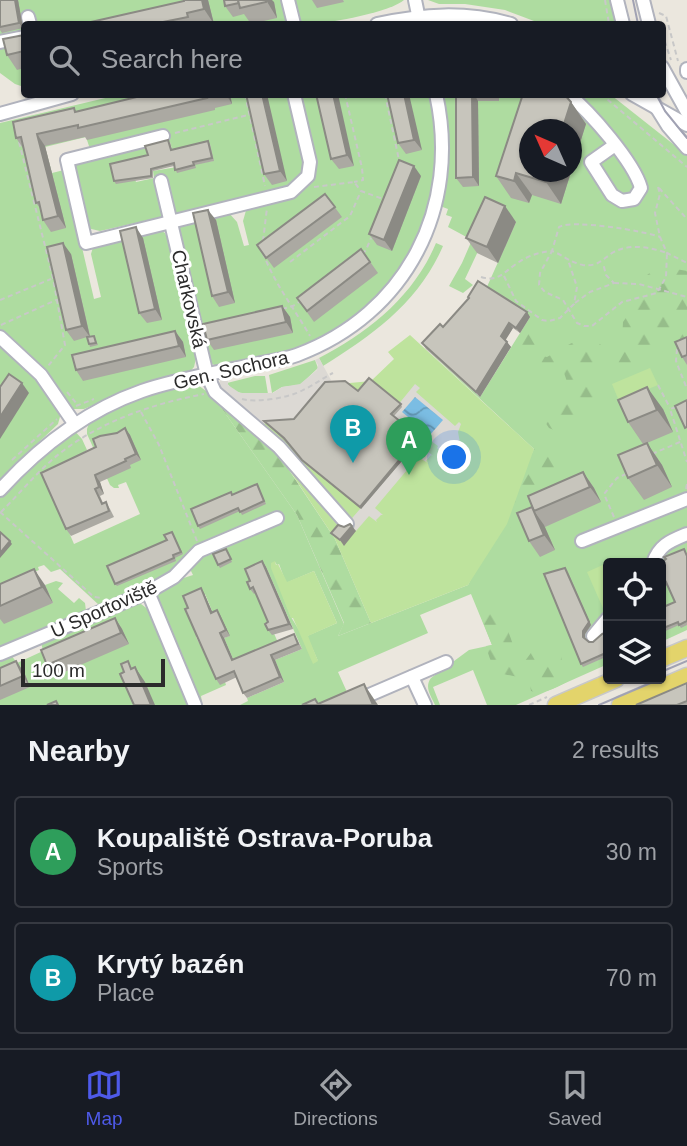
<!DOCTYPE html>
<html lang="en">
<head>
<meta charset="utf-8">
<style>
	body { margin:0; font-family:Helvetica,sans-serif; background:#20242c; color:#f1f3f6 }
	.controls { position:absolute; right:21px; bottom:21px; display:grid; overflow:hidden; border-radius:7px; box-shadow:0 2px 5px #0004 }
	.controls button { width:63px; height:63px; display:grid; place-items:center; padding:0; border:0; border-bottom:2px solid #363941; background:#171b24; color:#f1f3f6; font:35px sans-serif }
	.compass { position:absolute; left:519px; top:119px; width:63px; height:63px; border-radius:50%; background:#171b24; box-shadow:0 2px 5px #0004; rotate:315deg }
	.scale { position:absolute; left:21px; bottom:18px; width:144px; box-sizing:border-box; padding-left:7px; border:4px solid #2b2b2b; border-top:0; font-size:19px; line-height:24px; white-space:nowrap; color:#2b2b2b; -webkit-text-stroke:5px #fff; paint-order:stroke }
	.you { position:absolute; left:455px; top:458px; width:24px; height:24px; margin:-18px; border:5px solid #fff; border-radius:50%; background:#1a73e8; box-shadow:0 0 0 10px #1a73e833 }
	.badge { display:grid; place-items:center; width:46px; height:46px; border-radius:50%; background:#4e5ae9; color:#fff; font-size:23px; font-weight:700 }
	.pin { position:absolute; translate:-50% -58px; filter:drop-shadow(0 2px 4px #0008) }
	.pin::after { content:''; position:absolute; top:37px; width:24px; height:21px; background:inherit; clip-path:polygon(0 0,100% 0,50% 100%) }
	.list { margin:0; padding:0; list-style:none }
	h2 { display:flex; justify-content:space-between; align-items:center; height:91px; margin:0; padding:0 28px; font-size:30px }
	h2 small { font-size:23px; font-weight:400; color:#9ea1a6 }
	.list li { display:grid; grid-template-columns:46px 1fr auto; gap:21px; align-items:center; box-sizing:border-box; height:112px; margin:0 14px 14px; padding:0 14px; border:2px solid #363941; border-radius:7px }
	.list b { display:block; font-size:26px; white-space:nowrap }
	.list p { margin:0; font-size:23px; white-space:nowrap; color:#9ea1a6 }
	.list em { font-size:23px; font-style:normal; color:#9ea1a6 }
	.icon { flex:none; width:38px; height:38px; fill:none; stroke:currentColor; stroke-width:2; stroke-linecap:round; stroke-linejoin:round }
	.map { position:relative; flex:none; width:687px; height:705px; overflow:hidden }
	.search { position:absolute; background:#171b24; box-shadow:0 2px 5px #0004; left:21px; right:21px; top:21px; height:77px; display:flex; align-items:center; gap:18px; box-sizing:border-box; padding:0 24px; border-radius:7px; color:#9ea1a6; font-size:26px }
	.sheet { height:343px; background:#171b24 }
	nav { display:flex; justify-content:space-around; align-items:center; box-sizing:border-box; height:98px; border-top:2px solid #363941; background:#171b24; font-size:19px; color:#9ea1a6 }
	nav a { display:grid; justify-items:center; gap:4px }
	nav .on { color:#4e5ae9 }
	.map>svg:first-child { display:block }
	.grass { fill:#aedca0; fill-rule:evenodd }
	.forest { fill:url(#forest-firs) }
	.pitch { fill:#bee39d }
	.plaza { fill:#dcd9d4 }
	.water { fill:url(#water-waves) }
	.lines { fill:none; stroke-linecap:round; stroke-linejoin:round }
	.minor-casing { stroke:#b1b3bd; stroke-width:16 }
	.major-casing { stroke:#c8c8c8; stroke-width:19 }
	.path { stroke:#c8c8c8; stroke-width:2; stroke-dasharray:5 3.5; stroke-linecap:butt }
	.minor { stroke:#fff; stroke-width:12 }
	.major { stroke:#e3d46b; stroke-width:16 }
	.tram { stroke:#a1a2b3; stroke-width:2 }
	.wall { fill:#aba9a2 }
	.shaded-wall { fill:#8b8a84 }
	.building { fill:#c7c5bc; stroke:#8b8a84; stroke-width:2 }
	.labels { text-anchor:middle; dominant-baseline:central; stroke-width:6; stroke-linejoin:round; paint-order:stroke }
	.street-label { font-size:19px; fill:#2b2b2b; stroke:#fff }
</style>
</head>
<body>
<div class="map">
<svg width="687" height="705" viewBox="0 0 687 705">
	<defs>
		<pattern id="forest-firs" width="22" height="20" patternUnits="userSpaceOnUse" patternTransform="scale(1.75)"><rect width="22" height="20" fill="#aedca0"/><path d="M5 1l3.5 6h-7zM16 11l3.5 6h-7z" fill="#96bd8a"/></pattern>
		<pattern id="water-waves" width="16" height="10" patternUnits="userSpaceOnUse" patternTransform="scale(1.75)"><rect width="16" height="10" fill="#7bbde3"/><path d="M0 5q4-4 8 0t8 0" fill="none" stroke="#659ab8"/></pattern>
	</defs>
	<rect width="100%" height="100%" fill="#ebe7de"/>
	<!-- grass -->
	<g class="grass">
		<path d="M0,0h284l3,24h-263v63l-9,-3 -15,-11z"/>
		<path d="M291,0h113c-13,12 -86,27 -104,23z"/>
		<path d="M428,0h184l5,24h-75l-37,-14 -40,-6h-26z"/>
		<path d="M118,95h173l14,65 -3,17 -13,11 -189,43 -13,-3 -15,-64 73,-18 4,12 -14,21 1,3 18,-4 -1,-7 60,-10 -3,-17 -37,9 -3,-11 -80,7 -4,-12 -41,10 7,26 12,-3 30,129 7,-2 -10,-43 3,-10 66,-14 5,3 5,11 26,114 -2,9 -6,7 -50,12 -54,23h-13l-71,-75v-211z"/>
		<path d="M298,95h133c2,12 5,24 6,37 8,86 -42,166 -117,206 -30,16 -66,21 -98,28l-8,-1 -7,-5 -30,-125 2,-9 49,-14 9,10 7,24 5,-1 -6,-24 4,-14 64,-32z"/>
		<path d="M441,95h170l76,60v475l-26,12v-79h-53v101l-92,41h-29l-14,-35 -40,17 7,18h-5c-4,-9 -11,-18 -4,-27l38,-28 23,-5 -21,-51 -51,21 8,18 -90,39 9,20 -30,13h-77l8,-4 -1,-3 37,-16 -9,-22 27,-11 -36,-82 -10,26 24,54 -44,19 -12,-28 5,-2 -14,-18 -10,-24 -9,43 24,47 5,-2 1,3 -25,11 1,6 -3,-5 -3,1 -42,-103 11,-11 28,-9 -2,-4 -31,9 -61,25 -39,-36 -9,3 -7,-7 -6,2 1,3 -39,17v-92l72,-67 10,11 5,11 -3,2 4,9 -42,18 28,65 66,-30 -14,-32 -8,3 1,3h-5l-4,-3 -23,-51v-5l4,-12 44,-19 60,-15 18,13 84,119 47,109 -6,12 130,-51 66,-136 -109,-101 55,49 50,-80 -44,-28 30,-67 -20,-9 -31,66 8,6 -10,8 -14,-7 13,-23 10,-23 -24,-13 4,-10 -6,-2 2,-6 -8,-3c10,-38 9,-73 1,-111zM530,130h42v42h-42zM275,562l2,3 2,-1 7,19 28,-12 23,52 -30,13 11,25 -27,-44 -19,-49z"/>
		<path d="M436,243l7,3c-24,56 -70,89 -120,120l-4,-8c49,-25 95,-62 117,-115z"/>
		<path d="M0,343l33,30 28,40 -3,11 -58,55z"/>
		<path d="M315,360l3,8 -18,17 -18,2 -10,6 -3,-18z"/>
		<path d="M255,376h10l3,18c-16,-3 -31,5 -41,-11z"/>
		<path d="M56,581l7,2 -5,6 16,14 5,-5 6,5 1,8 -86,38v-33l53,-13 -8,-18z"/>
		<path d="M137,601l12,9 41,95h-190v-49l11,-1 6,8 26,-12 -2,-9z"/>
	</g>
	<!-- forest -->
	<g class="forest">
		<path d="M659,266l28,5v76l-6,3 -11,-2 -39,19h-34l-3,8 8,9 4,11 -4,9 -25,25 -5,1 -7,-4 -9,5 -7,-3 -4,-6 1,-10c17,-14 28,-13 18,-39l-7,-2 -8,6 -35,-22c8,-13 13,-31 31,-26l1,7 -7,15 3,5 5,1c13,-6 28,-20 44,-17 11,2 14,13 26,10l5,-7 1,-21 14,-20 10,-27z"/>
		<path d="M213,396l64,56 58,87 36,84 -33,13 6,-13 -47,-108z"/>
		<path d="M549,441l7,4 6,10c-6,24 -24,67 -49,75l-6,-6 27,-75 8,-6z"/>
		<path d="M472,594c12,3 30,26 36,37 4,9 6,19 10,28l7,2 11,-15 17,3 9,7 -1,14 4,2 11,-1 -1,6c-11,7 -31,19 -44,14l-2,-11c-30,-10 -33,2 -43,-34l6,-1z"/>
	</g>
	<!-- pitch -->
	<g class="pitch">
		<path d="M410,335l124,114 -27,75 -39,61 -97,38 -36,-84 -76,-115 70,-39 42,-4 23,-22 -6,-7z"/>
		<path d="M650,368l8,17 -39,16 -7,-17z"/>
		<path d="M614,560l4,3h-10v51l-2,1 -19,-43z"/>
		<path d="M275,561l1,4 2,-1 9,18 27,-11 23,52 -29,13 10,25 -5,3 -20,-46h-2l-20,-50v-5z"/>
	</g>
	<!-- plaza -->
	<g class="plaza">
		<path d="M319,358l12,22 -35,42 -37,2 -41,-35 3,-11 7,-3v10l12,8h33l9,-6 18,-3 17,-14 1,-5 -3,-5z"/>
		<path d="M415,384l5,4 -4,4 39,34 4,-4 2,2 -3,8 3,16 -9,10 -2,-2 1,-3 -12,-3 -2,-2 1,-2 -7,-5 -6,8 8,7 -2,-1 -5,6 2,2 -10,-6 -43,51 8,7h-2l-5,5 1,2 -8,-6 -13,15 -9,-7 70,-81 -16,-15 2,-3 -9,-2 -1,-12z"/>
	</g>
	<!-- water -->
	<path class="water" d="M415,397l28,23 -13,15 -28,-23z"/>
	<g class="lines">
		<defs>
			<g id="minor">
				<path d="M288,0l6,24"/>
				<path d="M415,0l5,24"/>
				<path d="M617,0l6,24"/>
				<path d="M643,0l6,24"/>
				<path d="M28,17l2,7"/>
				<path d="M377,24c47,-10 88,-13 134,0"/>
				<path d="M0,42l24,-5"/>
				<path d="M662,67l25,45"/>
				<path d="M687,69v3"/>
				<path d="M568,94c22,18 66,68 73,94l-7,11 -12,2 -10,-6 -21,-33 24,-17"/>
				<path d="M632,94l55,31"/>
				<path d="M648,94l20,32 19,22"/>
				<path d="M0,114l72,-20"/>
				<path d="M163,136l-96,24 19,83 205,-51 17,-16 2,-14 -16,-68"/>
				<path d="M161,181l46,194 8,17 64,55 68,77"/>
				<path d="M0,337l41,38 33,48"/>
				<path d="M0,490c40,-44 85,-79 142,-99 38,-13 80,-19 119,-28 12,-2 25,-4 36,-8 110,-41 164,-148 139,-261"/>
				<path d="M582,541l105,-42"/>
				<path d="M653,563c6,-18 17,-22 34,-29"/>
				<path d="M148,592l47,113"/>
				<path d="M593,636l15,-18"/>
				<path d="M0,654l148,-62 26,-15 25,-26 78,-33"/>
				<path d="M412,677l13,28"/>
				<path d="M346,705l100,-43"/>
			</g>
			<g id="major">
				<path d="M661,659l26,-11"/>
				<path d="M556,705l60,-26"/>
				<path d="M620,705l67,-29"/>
			</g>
		</defs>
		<!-- minor casing -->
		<use href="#minor" class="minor-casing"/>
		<!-- major casing -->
		<use href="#major" class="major-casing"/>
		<!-- path -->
		<g class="path">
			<path d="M605,0l4,24"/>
			<path d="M659,13l7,3 12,45"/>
			<path d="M662,33l9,27"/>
			<path d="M245,94l20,92"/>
			<path d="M345,94l17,74 1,12 -9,2"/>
			<path d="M385,94l14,66"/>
			<path d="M601,94l86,73"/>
			<path d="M175,133l73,-18"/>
			<path d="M19,142l34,136 12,67 -17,21"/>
			<path d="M314,187l40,-5 7,9 22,8"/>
			<path d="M658,187l2,7 -5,19 5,24 7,16 20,10"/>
			<path d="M659,188l28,31"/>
			<path d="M263,241l4,-33"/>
			<path d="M263,253c11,30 31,55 47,83"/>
			<path d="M362,254l4,-4 5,-12"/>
			<path d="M290,262l60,-46 11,-25"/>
			<path d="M504,276l12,25 26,19 7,1 11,-3 14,-14 3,-17 -9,-27"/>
			<path d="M481,277c17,5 22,-4 35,-13 11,-8 23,-12 36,-13l-12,22 -1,12 6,7 18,8 14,23 7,3h8l30,-24 35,-9 9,-16 1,-24c-18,-6 -38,-10 -55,0 -10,7 -15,14 -29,12 -12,-2 -20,-10 -31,-14l7,-24c13,-8 86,4 101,10"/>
			<path d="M614,283l25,1 48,13"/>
			<path d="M0,300l51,-21"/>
			<path d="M575,303l15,-11 24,-9 -8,-8 -3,-12"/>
			<path d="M282,309l11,-3 6,-4"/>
			<path d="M1,325l55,-25"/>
			<path d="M677,349l-1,12 11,28"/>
			<path d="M658,385l12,23"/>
			<path d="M67,392l10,12"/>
			<path d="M242,399c15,4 47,-1 61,-9 11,-5 20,-12 30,-17"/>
			<path d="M76,406l18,-7"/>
			<path d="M676,407l-6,2 17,53"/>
			<path d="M141,412l18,33 38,96"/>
			<path d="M652,454l28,-12"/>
			<path d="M12,460l45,-41"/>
			<path d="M686,489l1,-5"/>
			<path d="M0,512l94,85 9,1"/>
			<path d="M1,512c19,-19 37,-41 58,-58 42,-33 93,-50 145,-60"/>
			<path d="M614,517l-10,-23 13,-16 11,-5"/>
			<path d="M529,705l18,-8"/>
		</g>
		<!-- minor -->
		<use href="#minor" class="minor"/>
		<!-- major -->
		<use href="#major" class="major"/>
		<!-- tram -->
		<g class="tram">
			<path d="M633,0l5,24"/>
			<path d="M656,94l9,17 22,27"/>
			<path d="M661,672l26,-11"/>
			<path d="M599,705l61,-26"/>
		</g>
	</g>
	<!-- wall -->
	<g class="wall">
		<path d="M0,0h18l5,28 -21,5 -2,-3z"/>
		<path d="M208,0l6,24h-146l12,-2 2,2z"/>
		<path d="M224,0l50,2 3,16 -26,6 -7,-10 -11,3 -8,-11z"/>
		<path d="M312,0h31l1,2 -27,6z"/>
		<path d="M24,35v33l-7,2 -10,-15z"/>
		<path d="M149,94h81l2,10 -17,4v2l-128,30 -2,-3 -40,9 21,82 -15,4 -8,-12 -3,-12 -4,-5 -13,-55 -7,-10 58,-30 2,4z"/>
		<path d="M246,94l41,87 -15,4 -8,-11z"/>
		<path d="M316,94l38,72 -15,3 -8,-10z"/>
		<path d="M387,94l35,56 -16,4 -8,-11z"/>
		<path d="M456,94h43v7h-21l1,85 -16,1 -7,-9z"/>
		<path d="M571,102l15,22 -25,80 -29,-9 -3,8 -18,-5 -15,-22z"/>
		<path d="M208,141l2,3 4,17 -19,4 1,3 -19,5 -3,-7 -21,5v7l-37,6 -2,-3 34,-26 22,-13 2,8z"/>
		<path d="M421,176l-29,75 -15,-6 -8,-11z"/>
		<path d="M325,194l17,23 -68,51 -17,-23z"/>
		<path d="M216,220l19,83 -16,4 -7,-11z"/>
		<path d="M516,222l-18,41 -21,-10 -11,-15z"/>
		<path d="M143,238l19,82 -15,3 -8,-10z"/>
		<path d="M361,249l17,24 -64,49 -17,-24z"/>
		<path d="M71,254l19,82h4l4,9 -8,2 -1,-3 -2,-7 -13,4 -8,-11z"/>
		<path d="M468,297l59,15 3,5 -10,16 -7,-5 -8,12 6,7 -31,50 -54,-48 -4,-6 21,-16 26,-28z"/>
		<path d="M282,306l8,11 3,16 -79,17 -7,-10z"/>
		<path d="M175,331l8,11 3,15 -103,24 -7,-11z"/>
		<path d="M687,337v28l-5,-8z"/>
		<path d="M358,391l43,13 1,3 -8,9 9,9 -2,2 17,15 -57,67 -57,-47 -19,-21 -21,-20 30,-2z"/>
		<path d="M618,400l45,9 10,23 -26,11 15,22 10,22 -28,13 -16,-22 15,-34 -15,-22z"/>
		<path d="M125,428l5,7 11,25 -11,5 1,3 -31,14 4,12 -4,2 3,7 3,-1 4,7 4,8 -43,19 -5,-7 30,-82z"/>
		<path d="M583,472l11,16 7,14 -56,25 -1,-2 11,25 -15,7 -11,-16 3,-34z"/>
		<path d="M257,484l9,20 -24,11 -2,-4 -40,18 -2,-3 34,-31z"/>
		<path d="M172,532l11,22 -8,4 1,3 -59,25 -2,-2 52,-44z"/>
		<path d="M226,549l6,13 -12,6 -2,-3z"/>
		<path d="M687,554v71l-6,3 -2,-3 -18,8v-25l14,-6 -7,-17 -6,3 -1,-1v-24z"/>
		<path d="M262,561l4,6 27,62 -21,6 -4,-5v-8l-13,-29 -1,1 -4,-5v-8z"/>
		<path d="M567,570l24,55 -6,9v4l4,4h4l15,-11v25l-25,11 -2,-3z"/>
		<path d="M0,584l45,1 8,18 -49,21 -4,-5z"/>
		<path d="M201,588l3,5 8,19 5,-2 3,5 10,21 -6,2 9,22 64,-21 5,10 -27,11 9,22 -37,16 -4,-5 -6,-16 -17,8 -4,-6 -28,-71z"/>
		<path d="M115,618l7,11 7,15 -74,32 -8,-11z"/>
		<path d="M0,668l24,4 6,15 -30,13z"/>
		<path d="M687,683v22h-51z"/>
	</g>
	<!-- shaded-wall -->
	<g class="shaded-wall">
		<path d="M15,0h3l5,28 -4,-5z"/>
		<path d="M202,0h6l6,24 -10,-15z"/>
		<path d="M266,0h6l2,2 3,16z"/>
		<path d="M226,94h4l2,10z"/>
		<path d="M262,94h5l20,87 -7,-10z"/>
		<path d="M333,94h5l16,72 -7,-11z"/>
		<path d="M404,94h5l13,56 -8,-10z"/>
		<path d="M472,94h2l4,7 1,85 -6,-9z"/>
		<path d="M571,102l15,22 -15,47v-41h-9z"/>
		<path d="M37,134l8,12 21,82 -8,-12z"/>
		<path d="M414,166l7,10 -29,75 -8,-11z"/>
		<path d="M549,172h22l-10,32 -15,-22z"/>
		<path d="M516,173l16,22 -3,8 -15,-22z"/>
		<path d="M505,206l11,16 -18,41 -11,-16z"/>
		<path d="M208,210l8,10 19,83 -7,-11z"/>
		<path d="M136,227l7,11 19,82 -7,-11z"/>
		<path d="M63,243l8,11 19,83 -8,-11z"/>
		<path d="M282,306l8,11 3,16 -7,-11z"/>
		<path d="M527,312l3,5 -10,16 -4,-5z"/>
		<path d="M509,323l4,5 -8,13 -4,-5z"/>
		<path d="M175,331l8,11 3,15 -7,-11z"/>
		<path d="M507,342l4,5 -31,50 -4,-5z"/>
		<path d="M22,383l7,10 -29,46v-22z"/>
		<path d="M647,387l16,22 10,23 -16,-22z"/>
		<path d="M125,428l5,7 11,25 -5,-6z"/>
		<path d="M416,440l2,2 -57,67 -1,-2z"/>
		<path d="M647,443l15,22 10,22 -15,-22z"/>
		<path d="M583,472l11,16 7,14 -11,-15z"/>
		<path d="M95,475l5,7 4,12 -5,-7z"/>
		<path d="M534,511l10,14 11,25 -11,-15z"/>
		<path d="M352,526l4,5 -12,15 -4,-6z"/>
		<path d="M10,541l2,3 -12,14v-5z"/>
		<path d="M262,561l4,6 27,62 -4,-5z"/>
		<path d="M565,568l26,57 -6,9v6l-2,-3z"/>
		<path d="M34,569l11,16 8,18 -11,-16z"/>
		<path d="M201,588l3,5 11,25 -4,-5z"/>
		<path d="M217,610l3,5 10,21 -4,-6z"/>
		<path d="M115,618l7,11 7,15 -8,-11z"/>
		<path d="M220,633l4,5 12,28 -4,-6z"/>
		<path d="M271,655l4,5 9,22 -4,-5z"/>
		<path d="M16,661l8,11 6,15 -7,-11z"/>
		<path d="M135,667l10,15 10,23h-4z"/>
		<path d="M364,684l14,21h-5z"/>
	</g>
	<!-- building -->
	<g class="building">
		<path d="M0,0h15l4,23 -19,4z"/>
		<path d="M184,0h18l2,9 -17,4 1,4 -35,7h-71l102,-23z"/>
		<path d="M224,0h14l1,3 -14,3z"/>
		<path d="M238,0h28v2l-26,6z"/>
		<path d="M80,22l1,2h-13z"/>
		<path d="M24,35v16l-17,4 -4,-16z"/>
		<path d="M149,94h64l-7,2 1,2 -129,30v-3l-41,9 21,82 -15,4 -4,-18 -3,1 -15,-66 -5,1 -3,-16 61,-14 1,4z"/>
		<path d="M246,94h16l18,77 -16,3z"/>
		<path d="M316,94h17l14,61 -16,4z"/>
		<path d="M387,94h17l10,46 -16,3z"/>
		<path d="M456,94h16l1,83 -17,1z"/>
		<path d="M523,94h41l7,8 -9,28h-33v42h20l-3,10 -30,-9 -2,8 -18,-5z"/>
		<path d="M168,140l3,10 37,-9 4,17 -19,4 1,3 -19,5 -1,-7 -23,6v7l-37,5 -4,-17 38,-9 -3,-9z"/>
		<path d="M399,160l15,6 -30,74 -15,-6z"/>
		<path d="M325,194l10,13 -69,51 -9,-13z"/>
		<path d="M485,197l20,9 -18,41 -21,-9z"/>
		<path d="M208,210l20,82 -16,4 -19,-83z"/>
		<path d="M136,227l19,82 -16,4 -19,-82z"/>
		<path d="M63,243l19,83 -16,4 -19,-83z"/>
		<path d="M361,249l9,13 -63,49 -10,-13z"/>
		<path d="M478,281l49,31 -11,16 -7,-5 -8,13 6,6 -31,50 -54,-49 18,-19 3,3 26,-29 -1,-1z"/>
		<path d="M282,306l4,16 -79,18 -4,-16z"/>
		<path d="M175,331l4,15 -103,24 -4,-15z"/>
		<path d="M94,336l2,7 -7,1 -2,-7z"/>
		<path d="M687,337v18l-5,2 -7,-15z"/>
		<path d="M9,374l13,9 -22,34v-30z"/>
		<path d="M369,378l32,26 -10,10 10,8 -2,4 17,14 -56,67 -58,-47 -18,-22 -20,-17 30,-2 31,-37 20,-1 13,10z"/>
		<path d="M647,387l10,23 -29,12 -10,-22z"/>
		<path d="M687,400v27l-2,1 -10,-22z"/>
		<path d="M125,428l11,26 -11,5 1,2 -31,14 4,12 -4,2 7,15 4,-2 3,9 -43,18 -25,-56 55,-26 -3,-8 7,-3 17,-3z"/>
		<path d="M647,443l10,22 -29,13 -10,-23z"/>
		<path d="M583,472l7,15 -56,24 -6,-15z"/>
		<path d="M257,484l7,17 -24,11 -2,-4 -40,18 -7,-17 40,-17 1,3z"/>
		<path d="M532,507l12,28 -15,6 -12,-28z"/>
		<path d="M350,524l2,2 -12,14 -9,-7 7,-8 6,2z"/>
		<path d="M0,532l10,9 -10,12z"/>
		<path d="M172,532l9,20 -8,3 1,3 -59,26 -8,-18 60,-26 -3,-5z"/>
		<path d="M226,549l5,10 -13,6 -5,-11z"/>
		<path d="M684,549l3,7v65l-8,4 -1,-3 -17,7v-21l14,-6 -9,-20 -5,3v-22l5,-4 -2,-2z"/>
		<path d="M262,561l27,63 -21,6 -3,-6 3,-2 -15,-35 -3,2 -3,-7 3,-1 -5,-12z"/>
		<path d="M565,568l24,54 -6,9v6l6,5h4l9,-8 6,-3v21l-27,12 -37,-90z"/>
		<path d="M34,569l8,18 -42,19v-22z"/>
		<path d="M201,588l10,25 6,-3 9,20 -6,3 12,27 62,-26 4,10 -27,11 9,22 -37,16 -9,-22 -18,8 -31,-70 3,-1 -5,-12z"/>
		<path d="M115,618l6,15 -74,32 -6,-15z"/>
		<path d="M16,661l7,15 -23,10v-18z"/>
		<path d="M128,661l3,8 4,-2 16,38h-17l-14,-31 4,-2 -3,-8z"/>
		<path d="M687,683v18l-10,4h-41z"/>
		<path d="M364,684l9,21h-71l13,-6 3,5z"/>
		<path d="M56,701l2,4h-11z"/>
	</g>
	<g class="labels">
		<!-- street labels -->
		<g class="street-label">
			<text transform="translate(189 299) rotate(77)">Charkovská</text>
			<text transform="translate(231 370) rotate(-13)">Gen. Sochora</text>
			<text transform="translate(104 609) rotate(-24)">U Sportoviště</text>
		</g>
	</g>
</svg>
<div class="controls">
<button><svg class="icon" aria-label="locate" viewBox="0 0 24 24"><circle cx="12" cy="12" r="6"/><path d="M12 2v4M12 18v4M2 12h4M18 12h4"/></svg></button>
<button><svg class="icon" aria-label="layers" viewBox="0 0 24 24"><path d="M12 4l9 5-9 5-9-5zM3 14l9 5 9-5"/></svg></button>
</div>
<svg class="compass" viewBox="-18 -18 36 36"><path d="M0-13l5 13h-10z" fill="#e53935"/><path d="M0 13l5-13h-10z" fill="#9ea1a6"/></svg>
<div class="scale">100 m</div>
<div class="you"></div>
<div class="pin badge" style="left:409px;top:475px;background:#2e9e5b">A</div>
<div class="pin badge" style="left:353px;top:463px;background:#0f9aa8">B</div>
<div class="search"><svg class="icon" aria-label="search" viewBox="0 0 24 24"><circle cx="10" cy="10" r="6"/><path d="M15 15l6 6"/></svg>Search here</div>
</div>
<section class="sheet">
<h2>Nearby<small>2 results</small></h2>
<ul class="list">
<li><span class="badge" style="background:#2e9e5b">A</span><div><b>Koupaliště Ostrava-Poruba</b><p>Sports</p></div><em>30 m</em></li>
<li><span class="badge" style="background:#0f9aa8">B</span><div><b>Krytý bazén</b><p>Place</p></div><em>70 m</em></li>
</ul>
</section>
<nav>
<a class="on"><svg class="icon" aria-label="map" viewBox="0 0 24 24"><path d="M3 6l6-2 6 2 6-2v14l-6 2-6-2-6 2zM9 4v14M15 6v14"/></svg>Map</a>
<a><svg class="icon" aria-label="directions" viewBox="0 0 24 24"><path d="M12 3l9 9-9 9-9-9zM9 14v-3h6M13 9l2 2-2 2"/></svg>Directions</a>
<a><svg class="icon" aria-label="saved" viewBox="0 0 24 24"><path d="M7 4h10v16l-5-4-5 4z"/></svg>Saved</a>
</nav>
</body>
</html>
